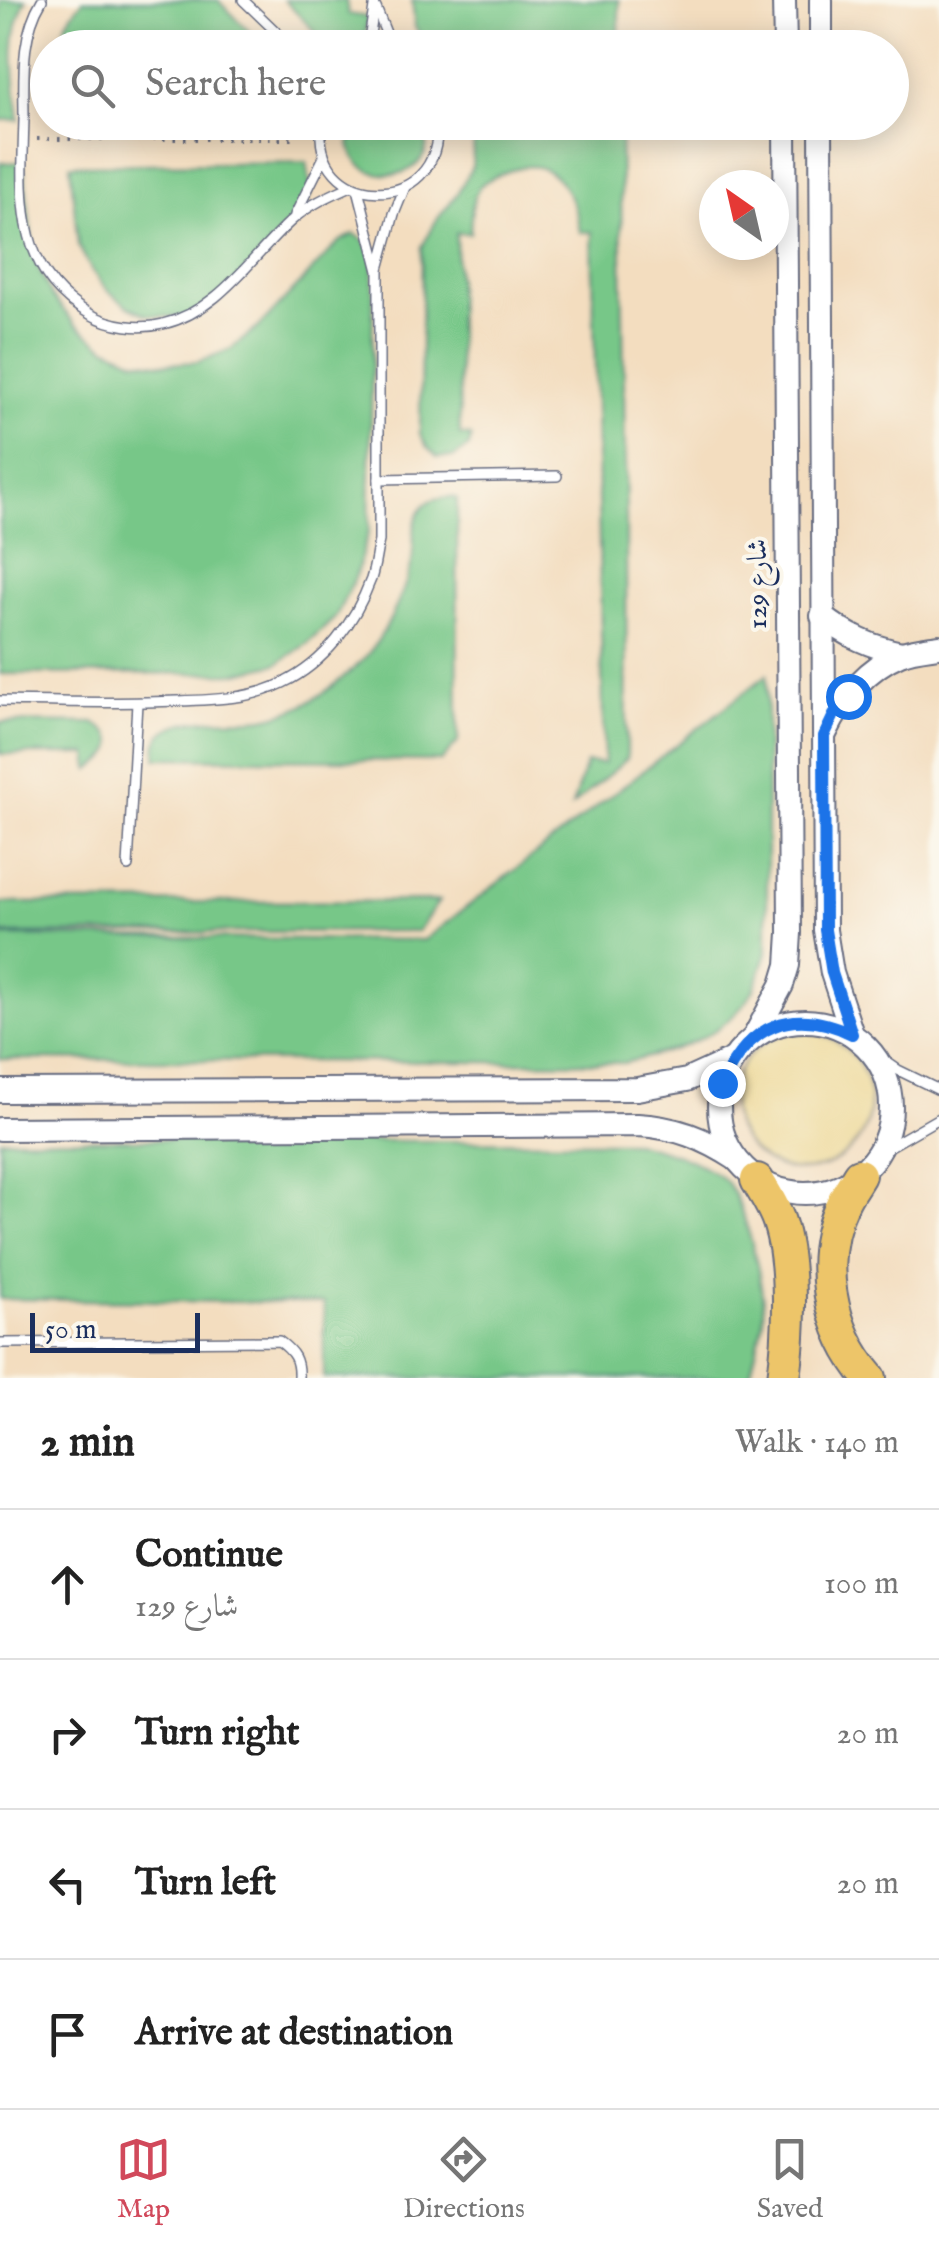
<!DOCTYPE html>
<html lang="en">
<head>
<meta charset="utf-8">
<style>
	body { margin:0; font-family:"IM FELL English",Amiri,serif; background:#f2f2f2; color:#222 }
	.compass { position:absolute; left:699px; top:170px; width:90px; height:90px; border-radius:50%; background:#fff; box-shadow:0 5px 25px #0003; rotate:326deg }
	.scale { position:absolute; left:30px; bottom:25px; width:170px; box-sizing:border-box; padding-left:10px; border:5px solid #1b2f5e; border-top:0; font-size:28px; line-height:35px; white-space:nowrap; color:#1b2f5e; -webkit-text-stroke:8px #fbf7ec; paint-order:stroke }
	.stop { position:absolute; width:30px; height:30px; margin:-22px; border:8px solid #1a73e8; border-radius:50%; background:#fff }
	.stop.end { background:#1a73e8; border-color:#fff; box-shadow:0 2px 10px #0008 }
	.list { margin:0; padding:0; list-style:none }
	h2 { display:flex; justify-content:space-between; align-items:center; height:130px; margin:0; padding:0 40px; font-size:42px }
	h2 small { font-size:32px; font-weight:400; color:#767676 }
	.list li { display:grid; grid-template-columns:65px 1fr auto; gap:30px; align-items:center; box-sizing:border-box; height:150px; padding:0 40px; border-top:2px solid #e0e0e0 }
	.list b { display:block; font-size:38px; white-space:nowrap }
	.list p { margin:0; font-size:32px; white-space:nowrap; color:#767676 }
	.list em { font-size:32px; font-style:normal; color:#767676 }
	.icon { flex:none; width:55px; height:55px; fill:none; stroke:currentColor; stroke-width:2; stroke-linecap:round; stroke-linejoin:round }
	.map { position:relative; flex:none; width:939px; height:1378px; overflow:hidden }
	.search { position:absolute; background:#fff; box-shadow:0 5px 25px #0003; left:30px; right:30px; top:30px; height:110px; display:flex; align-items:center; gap:25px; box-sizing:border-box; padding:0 35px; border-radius:55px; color:#767676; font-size:38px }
	.sheet { height:730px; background:#fff }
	nav { display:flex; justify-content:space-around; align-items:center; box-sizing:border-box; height:140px; border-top:2px solid #e0e0e0; background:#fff; font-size:28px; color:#767676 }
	nav a { display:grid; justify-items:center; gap:5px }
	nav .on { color:#d1495b }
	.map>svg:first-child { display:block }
	.green { fill:#77c788; stroke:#497b73; stroke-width:2.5 }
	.sand { fill:#eeda9e; stroke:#84847e; stroke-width:2.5 }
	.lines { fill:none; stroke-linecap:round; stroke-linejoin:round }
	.service-casing { stroke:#676c80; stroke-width:12 }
	.tertiary-casing { stroke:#676c80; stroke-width:26 }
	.motorway-casing { stroke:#676c80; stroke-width:36 }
	.path { stroke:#676c80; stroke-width:4; stroke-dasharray:2.5 8; stroke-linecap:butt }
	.service { stroke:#fff; stroke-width:9 }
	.tertiary { stroke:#fff; stroke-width:22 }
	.motorway { stroke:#edc569; stroke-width:32 }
	.route { stroke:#1a73e8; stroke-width:12 }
	.labels { text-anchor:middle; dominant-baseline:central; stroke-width:8; stroke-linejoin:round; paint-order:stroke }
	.street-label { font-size:28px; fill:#1b2f5e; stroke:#fbf7ec }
</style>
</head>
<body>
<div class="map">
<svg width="939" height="1378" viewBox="0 0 939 1378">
	<rect width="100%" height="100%" fill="#fbf7ec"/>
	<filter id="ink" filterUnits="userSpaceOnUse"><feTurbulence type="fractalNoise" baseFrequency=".01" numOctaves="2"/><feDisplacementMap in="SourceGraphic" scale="20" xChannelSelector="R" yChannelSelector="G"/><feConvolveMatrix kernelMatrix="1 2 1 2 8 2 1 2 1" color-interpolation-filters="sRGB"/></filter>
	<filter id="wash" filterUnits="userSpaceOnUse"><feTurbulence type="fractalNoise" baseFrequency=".0048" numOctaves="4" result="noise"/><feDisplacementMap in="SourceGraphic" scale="40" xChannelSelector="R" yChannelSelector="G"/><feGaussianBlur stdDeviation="2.25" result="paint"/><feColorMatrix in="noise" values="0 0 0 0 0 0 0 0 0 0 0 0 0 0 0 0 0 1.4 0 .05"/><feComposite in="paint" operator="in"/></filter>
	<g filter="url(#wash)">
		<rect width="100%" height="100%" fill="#f3ddbf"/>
		<!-- green -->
		<g class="green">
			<path d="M0,0h26c-20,38 -11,79 -7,120h-19z"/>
			<path d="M83,0h135l47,47h-205c2,-20 10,-32 23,-47z"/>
			<path d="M284,0h62l2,14 20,3 -4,23 -8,7h-26z"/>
			<path d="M412,0h207v47h-191l-13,-20z"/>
			<path d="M353,123h70c26,67 -93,70 -70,0z"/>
			<path d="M472,123h148l6,396 1,240 -55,47 14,-43h18l-12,-531h-12c-6,-37 -26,-80 -71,-61 -9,3 -22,8 -29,15 -9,12 -9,33 -10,47h-14l4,202 11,1 -2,11 -15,10h-17l-10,-10 -7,-13 2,-187 14,-26 21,-27 15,-27 2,-27z"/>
			<path d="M23,162l11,96 18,38 24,29 28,21 30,14 32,4 32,-2 33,-13 28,-22 80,-85 15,-8 10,6 10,16 -5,275 -14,47 -20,40 -27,25 -31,21 -39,9 -238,1v-511z"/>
			<path d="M307,162l4,28 -6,20 -78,83 -19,16 -19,7 -21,1 -21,-2 -19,-9 -20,-15 -16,-20 -14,-26 -8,-80z"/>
			<path d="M450,497l7,1 1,244 -17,19 -285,-3c1,-5 0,-10 1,-15 13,-33 79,-20 107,-25 27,-5 54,-19 75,-37 7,-6 16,-13 23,-20 23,-25 40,-63 49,-95 5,-20 -2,-41 12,-59 7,-9 16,-9 27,-10z"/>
			<path d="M767,675v278c-5,12 -8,27 -14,38 -27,47 -81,61 -130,72l-623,-4v-123l424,4z"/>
			<path d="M0,722l94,1c31,17 20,33 -4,47l-2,-16h-88z"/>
			<path d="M439,901l-21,30 -418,3v-31z"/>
			<path d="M0,1139l634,3c31,8 60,16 87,35 23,18 45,111 42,141 -2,17 -8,36 -12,53l-2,7h-425v-75l-324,-4z"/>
		</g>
		<!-- sand -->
		<circle class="sand" cx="801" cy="1101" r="69"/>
	</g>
	<g filter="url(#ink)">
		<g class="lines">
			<defs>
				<g id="service">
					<path d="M42,0c-22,36 -18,78 -18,119 -2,75 -10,153 66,195 21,12 50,16 73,10 56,-13 88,-67 129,-104 16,-15 39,-25 59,-34"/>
					<path d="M243,0l50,48"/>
					<path d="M376,8l16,40"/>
					<path d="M368,48l7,-48"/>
					<path d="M322,122c-14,89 122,97 115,0"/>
					<path d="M295,215l29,-58"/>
					<path d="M379,269l15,-55 11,-27"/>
					<path d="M379,479l178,-3"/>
					<path d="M0,701c59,1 118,3 178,0 35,-1 73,-2 105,-18 42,-20 72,-61 88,-104 4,-12 5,-25 8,-38v-270l-21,-82"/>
					<path d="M128,866l9,-163"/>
					<path d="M875,1054l23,16 41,20"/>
					<path d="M880,1152l59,-34"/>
					<path d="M0,1343l279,-2c15,11 20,19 19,37"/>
				</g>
				<g id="tertiary">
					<path d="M784,0l1,48"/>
					<path d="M821,0v48"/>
					<path d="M821,122l4,808 7,43 20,61"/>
					<path d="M822,616c25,20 49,31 80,37"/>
					<path d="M825,734c16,-33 40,-65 75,-80 12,-5 26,-6 39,-8"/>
					<circle cx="805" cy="1107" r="86"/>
					<path d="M754,1037l28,-52 6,-20 2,-32 -5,-811"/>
					<path d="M0,1091l637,-2 50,-9 46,-21"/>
					<path d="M0,1129l638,-4c37,2 66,13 98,34"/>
				</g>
				<g id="motorway">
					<path d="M859,1175c-5,9 -12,18 -16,27 -28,58 -14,129 27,176"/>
					<path d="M757,1180c8,13 17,27 22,42 14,42 11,112 5,156"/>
				</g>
			</defs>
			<!-- service casing -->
			<use href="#service" class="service-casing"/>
			<!-- tertiary casing -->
			<use href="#tertiary" class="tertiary-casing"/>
			<!-- motorway casing -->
			<use href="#motorway" class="motorway-casing"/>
			<!-- path -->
			<path class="path" d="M37,139h261"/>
			<!-- service -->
			<use href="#service" class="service"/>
			<!-- tertiary -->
			<use href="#tertiary" class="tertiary"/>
			<!-- motorway -->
			<use href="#motorway" class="motorway"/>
		</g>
	</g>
	<g class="lines" filter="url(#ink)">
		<!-- route -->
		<path class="route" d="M722,1083c27,-58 70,-78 130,-49l-20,-61 -7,-43 -1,-194 10,-21 14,-19"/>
	</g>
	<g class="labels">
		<!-- street labels -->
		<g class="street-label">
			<text transform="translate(758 584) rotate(-90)">شارع 129</text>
		</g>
	</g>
</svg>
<svg class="compass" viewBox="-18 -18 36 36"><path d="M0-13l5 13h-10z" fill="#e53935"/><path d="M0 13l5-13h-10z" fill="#767676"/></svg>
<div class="scale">50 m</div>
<div class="stop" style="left:848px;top:696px"></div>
<div class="stop end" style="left:722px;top:1083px"></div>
<div class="search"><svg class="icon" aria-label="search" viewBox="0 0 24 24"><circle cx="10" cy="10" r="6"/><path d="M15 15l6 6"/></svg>Search here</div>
</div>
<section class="sheet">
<h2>2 min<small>Walk · 140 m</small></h2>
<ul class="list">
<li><svg class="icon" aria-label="ahead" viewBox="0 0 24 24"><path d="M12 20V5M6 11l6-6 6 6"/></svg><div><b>Continue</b><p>شارع 129</p></div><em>100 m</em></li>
<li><svg class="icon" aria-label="right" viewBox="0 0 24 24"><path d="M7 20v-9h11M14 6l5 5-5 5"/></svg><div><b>Turn right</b></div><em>20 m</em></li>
<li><svg class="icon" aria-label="left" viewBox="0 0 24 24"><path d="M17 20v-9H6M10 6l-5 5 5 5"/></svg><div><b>Turn left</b></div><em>20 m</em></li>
<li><svg class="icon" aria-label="arrive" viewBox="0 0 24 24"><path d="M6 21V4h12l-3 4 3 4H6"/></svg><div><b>Arrive at destination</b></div></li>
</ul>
</section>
<nav>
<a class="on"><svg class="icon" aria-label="map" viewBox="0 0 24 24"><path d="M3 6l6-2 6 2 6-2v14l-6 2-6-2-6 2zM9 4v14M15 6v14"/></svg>Map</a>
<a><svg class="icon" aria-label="directions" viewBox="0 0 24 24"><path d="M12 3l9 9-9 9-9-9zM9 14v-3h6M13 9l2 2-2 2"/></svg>Directions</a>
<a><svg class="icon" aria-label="saved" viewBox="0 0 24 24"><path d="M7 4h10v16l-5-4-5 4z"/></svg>Saved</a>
</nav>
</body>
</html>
